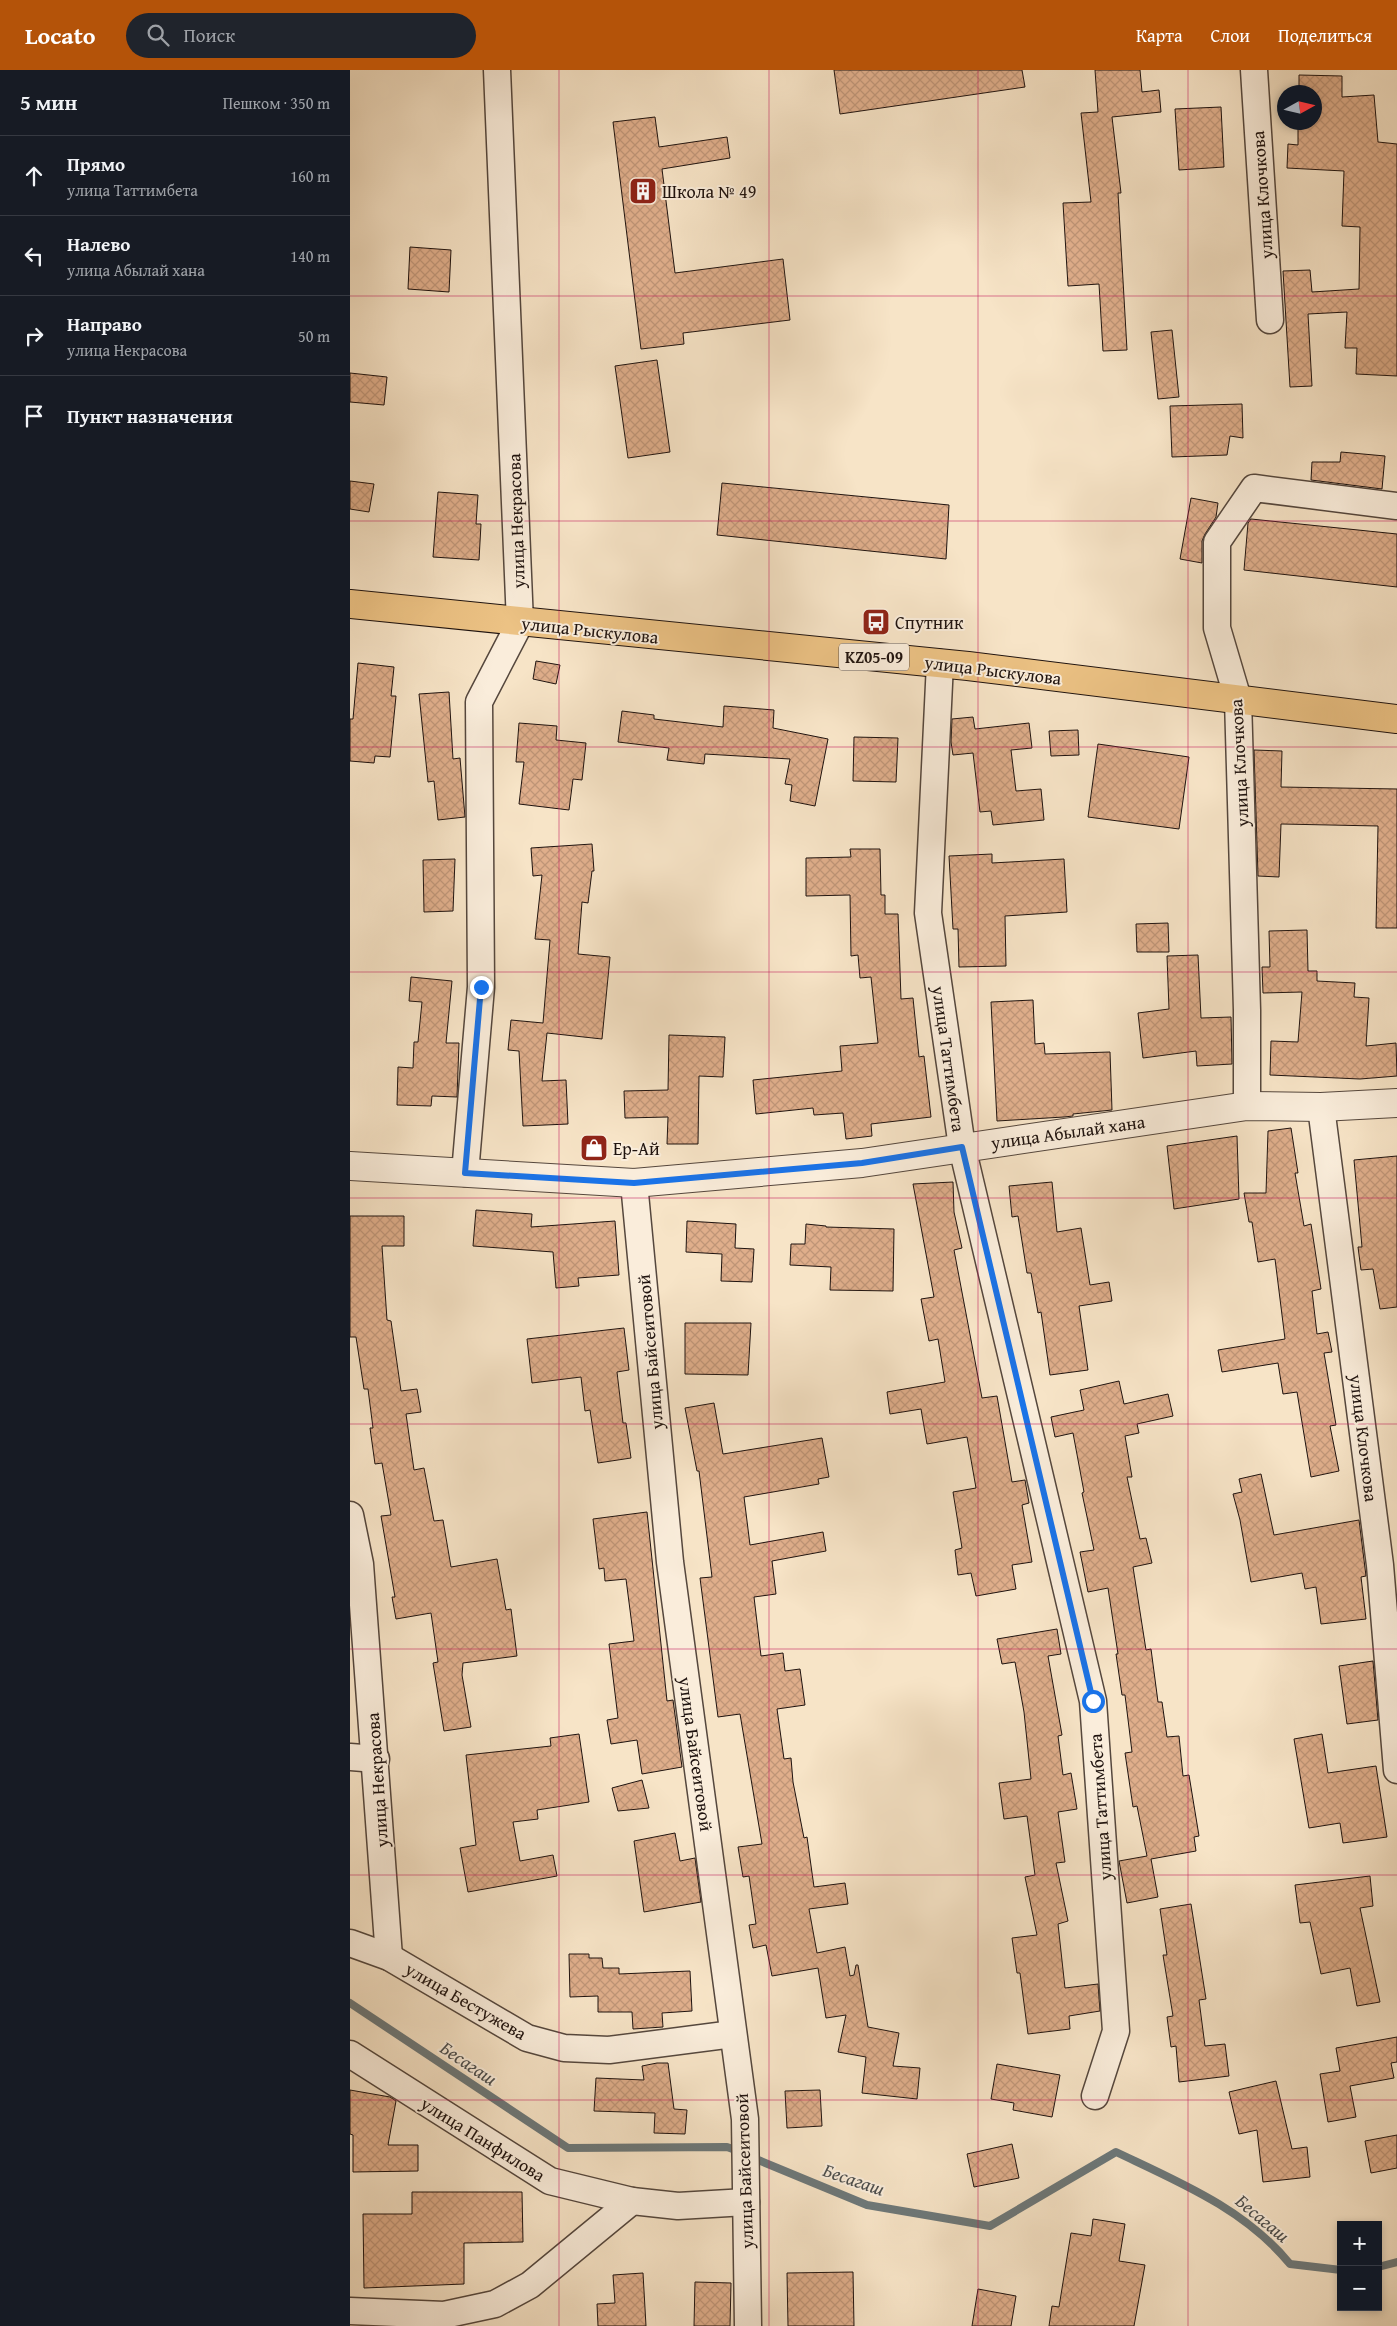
<!DOCTYPE html>
<html lang="ru">
<head>
<meta charset="utf-8">
<style>
	body { margin:0; font-family:"Gentium Book Plus",serif; background:#20242c; color:#f1f3f6 }
	.controls { position:absolute; right:15px; bottom:15px; display:grid; overflow:hidden; border-radius:0px; box-shadow:0 2px 8px #0003 }
	.controls button { width:45px; height:45px; display:grid; place-items:center; padding:0; border:0; border-bottom:1px solid #363941; background:#171b24; color:#f1f3f6; font:25px sans-serif }
	.compass { position:absolute; left:927px; top:15px; width:45px; height:45px; border-radius:50%; background:#171b24; box-shadow:0 2px 8px #0003; rotate:82deg }
	.stop { position:absolute; width:15px; height:15px; margin:-11px; border:4px solid #1a73e8; border-radius:50%; background:#fff }
	.stop.end { background:#1a73e8; border-color:#fff; box-shadow:0 1px 5px #0008 }
	.list { margin:0; padding:0; list-style:none }
	h2 { display:flex; justify-content:space-between; align-items:center; height:65px; margin:0; padding:0 20px; font-size:21px }
	h2 small { font-size:16px; font-weight:400; color:#9ea1a6 }
	.list li { display:grid; grid-template-columns:32px 1fr auto; gap:15px; align-items:center; box-sizing:border-box; height:80px; padding:0 20px; border-top:1px solid #363941 }
	.list b { display:block; font-size:19px; white-space:nowrap }
	.list p { margin:0; font-size:16px; white-space:nowrap; color:#9ea1a6 }
	.list em { font-size:16px; font-style:normal; color:#9ea1a6 }
	.icon { flex:none; width:28px; height:28px; fill:none; stroke:currentColor; stroke-width:2; stroke-linecap:round; stroke-linejoin:round }
	.map { position:relative; flex:none; width:1047px; height:2256px; overflow:hidden }
	header { display:flex; align-items:center; gap:30px; box-sizing:border-box; height:70px; padding:0 25px; background:#b45309; color:#fff }
	header strong { font-size:24px }
	nav { display:flex; gap:28px; margin-inline-start:auto; font-size:18px }
	.search { width:350px; height:45px; background:#20242c; display:flex; align-items:center; gap:12px; box-sizing:border-box; padding:0 18px; border-radius:28px; color:#9ea1a6; font-size:19px }
	main { display:flex }
	aside { flex:1; background:#171b24 }
	.map>svg:first-child { display:block }
	.lines { fill:none; stroke-linecap:round; stroke-linejoin:round }
	.stream { stroke:#6d7879; stroke-width:8 }
	.building { fill:url(#building-cross-hatch); stroke:#1f130f }
	.minor-casing { stroke:#55473d; stroke-width:29 }
	.tertiary-casing { stroke:#55473d; stroke-width:30 }
	.primary-casing { stroke:#1f130f; stroke-width:30 }
	.minor { stroke:#faeddb; stroke-width:26 }
	.tertiary { stroke:#faeddb; stroke-width:28 }
	.primary { stroke:#ecc284; stroke-width:28 }
	.route { stroke:#1a73e8; stroke-width:6 }
	.grid { fill:none; stroke:#c2185b; stroke-width:1; stroke-opacity:0.55 }
	.labels { text-anchor:middle; dominant-baseline:central; stroke-width:4; stroke-linejoin:round; paint-order:stroke }
	.shield { fill:#faeddb; stroke:#61544c; stroke-width:1 }
	.shield-label { font-size:16px; font-weight:bold; fill:#1f130f }
	.poi-label { font-size:18px; fill:#1f130f; stroke:#faeddb; text-anchor:start }
	.street-label { font-size:18px; fill:#1f130f; stroke:#faeddb }
	.water-label { font-size:19px; font-style:italic; fill:#4c4e4d; stroke:#faeddb }
</style>
</head>
<body>
<header>
<strong>Locato</strong>
<div class="search"><svg class="icon" aria-label="search" viewBox="0 0 24 24"><circle cx="10" cy="10" r="6"/><path d="M15 15l6 6"/></svg>Поиск</div>
<nav><a>Карта</a><a>Слои</a><a>Поделиться</a></nav>
</header>
<main>
<aside>
<h2>5 мин<small>Пешком · 350 m</small></h2>
<ul class="list">
<li><svg class="icon" aria-label="ahead" viewBox="0 0 24 24"><path d="M12 20V5M6 11l6-6 6 6"/></svg><div><b>Прямо</b><p>улица Таттимбета</p></div><em>160 m</em></li>
<li><svg class="icon" aria-label="left" viewBox="0 0 24 24"><path d="M17 20v-9H6M10 6l-5 5 5 5"/></svg><div><b>Налево</b><p>улица Абылай хана</p></div><em>140 m</em></li>
<li><svg class="icon" aria-label="right" viewBox="0 0 24 24"><path d="M7 20v-9h11M14 6l5 5-5 5"/></svg><div><b>Направо</b><p>улица Некрасова</p></div><em>50 m</em></li>
<li><svg class="icon" aria-label="arrive" viewBox="0 0 24 24"><path d="M6 21V4h12l-3 4 3 4H6"/></svg><div><b>Пункт назначения</b></div></li>
</ul>
</aside>
<div class="map">
<svg width="1047" height="2256" viewBox="0 0 1047 2256">
	<defs>
		<pattern id="building-cross-hatch" width="8" height="8" patternUnits="userSpaceOnUse" patternTransform="scale(1.25)"><rect width="8" height="8" fill="#dfae8b"/><path d="M0 0l8 8M0 8l8-8" fill="none" stroke="#bf9577"/></pattern>
	</defs>
	<rect width="100%" height="100%" fill="#f7e4c7"/>
	<filter id="stains"><feTurbulence type="fractalNoise" baseFrequency=".004" numOctaves="4"/><feColorMatrix values="0 0 0 0 .2 0 0 0 0 .09 0 0 0 0 .02 0 0 0 .5 -.17"/></filter>
	<radialGradient id="worn" r=".72"><stop offset=".6" stop-color="#630" stop-opacity="0"/><stop offset="1" stop-color="#630" stop-opacity=".3"/></radialGradient>
	<g class="lines">
		<!-- stream -->
		<g class="stream">
			<path d="M0,1933l218,145 159,-1 14,5"/>
			<path d="M401,2087l116,48 123,21 126,-74c63,30 129,57 174,112l51,6"/>
			<path d="M1028,2197l19,-5"/>
		</g>
	</g>
	<!-- building -->
	<g class="building">
		<path d="M484,0h188l3,17 -185,27z"/>
		<path d="M745,0h45l2,22 17,-2 2,22 -49,5 9,76h-3l9,157 -24,1 -4,-67 -31,2 -5,-83 28,-1 -10,-89 17,-1z"/>
		<path d="M949,5l43,1v21l32,-2 4,47 19,2v232l-41,-2 1,-26h-12l2,-36 -39,2 4,72 -22,1 -7,-116 27,-1 2,22 47,-3 1,-62 -18,-1 2,-55 -57,-3 1,-24 10,1v-23h16v-30h-15z"/>
		<path d="M871,37l3,60 -45,3 -4,-61z"/>
		<path d="M305,47l4,30 68,-10 3,21 -68,11 13,104 108,-14 7,61 -107,13 1,11 -43,5 -28,-227z"/>
		<path d="M60,177l41,3 -2,42 -41,-3z"/>
		<path d="M822,260l7,67 -21,2 -7,-67z"/>
		<path d="M307,290l13,92 -42,6 -13,-92z"/>
		<path d="M0,303l37,4 -3,28 -34,-3z"/>
		<path d="M892,334l1,34 -13,-2 -3,19 -55,2 -2,-51z"/>
		<path d="M991,382l44,4 -3,33 -71,-9 1,-18h28z"/>
		<path d="M0,411l24,3 -5,28 -19,-3z"/>
		<path d="M372,413l227,22 -3,54 -229,-24z"/>
		<path d="M88,422l40,3 -2,29h5l-2,36 -46,-3z"/>
		<path d="M841,428l27,5 -2,14 -11,17 -3,7v22l-22,-4z"/>
		<path d="M901,449l146,15v53l-153,-17 4,-47z"/>
		<path d="M186,591l24,4 -4,19 -23,-5z"/>
		<path d="M8,593l36,4 -3,29h5l-6,61 -15,-1 -1,7 -24,-2v-42h3z"/>
		<path d="M99,622l4,67 7,-1 5,59 -27,3 -4,-39 -6,1 -9,-88z"/>
		<path d="M374,636l50,4 -1,18 55,11 -13,67 -25,-5 2,-16 -7,-1 5,-25 -85,-5 -1,10 -37,-4 2,-12 -51,-6 4,-31 32,4v4l69,8z"/>
		<path d="M623,647l2,12 54,-6 3,25 -21,2 5,41 25,-2 3,31 -51,5 -2,-14 -11,1 -7,-59 -20,2 -2,-13 1,-23z"/>
		<path d="M169,653l38,3 -1,14 30,3 -4,37 -9,-1 -4,31 -50,-6 5,-42h-8z"/>
		<path d="M728,660l1,25 -28,1 -2,-25z"/>
		<path d="M504,667l44,1 -2,44 -43,-1z"/>
		<path d="M748,674l91,13 -10,72 -91,-12z"/>
		<path d="M904,680l28,1 -1,36 116,2v139h-21l2,-102 -97,-2 -2,53 -21,-1z"/>
		<path d="M242,774l2,27h-2l-4,32 -6,-1 -4,52 32,3 -8,82 -55,-6 -5,48 24,-1 2,44 -45,2 -4,-75 -11,-1 3,-30 32,3 7,-83 -15,-1 7,-64 -9,1 -2,-28z"/>
		<path d="M500,779h30l1,46h4v19h13l3,85 12,-1 6,59 5,-1 7,61 -60,7 1,12 -26,3 -3,-26 -29,2 -1,-7 -57,6 -3,-34 89,-9 -2,-25 38,-3 -7,-66 -11,1 -2,-23 -7,1 -1,-61 -44,1v-38l45,-1z"/>
		<path d="M642,784v9l72,-4 3,53 -62,4 1,50 -47,1 -1,-38h-5l-4,-73z"/>
		<path d="M105,789l-2,52 -29,1 -1,-52z"/>
		<path d="M818,853l1,29h-32l-1,-28z"/>
		<path d="M957,860l1,41h9v10l38,2 -1,14 15,1 -3,48 30,-3 1,33 -37,3 -90,-4 1,-34 27,1 4,-50 -39,1 -1,-26h8l-1,-36z"/>
		<path d="M848,885l3,63 30,-1 1,47 -35,2 -1,-15 -53,7 -5,-45 31,-4 -2,-53z"/>
		<path d="M61,907l41,4 -6,62h13l-2,54 -25,-1 -1,10 -34,-1 1,-38 15,1 1,-26h4l4,-40 -13,-1z"/>
		<path d="M683,930l2,44 9,-1 1,11 65,-2 2,58 -39,4v2l-9,1 -67,4 -6,-119z"/>
		<path d="M319,965l56,2 -2,40 -24,-1 -1,68h-31l1,-27 -43,1 -1,-27 44,-1z"/>
		<path d="M941,1058l7,45h-3l9,53 7,-2 10,65 -9,2 5,43 11,-2 4,20 -8,1 12,72 -6,1 9,45 -28,6 -14,-85 -14,2 -5,-31 -56,9 -4,-22 67,-11 -10,-80 -17,3 -6,-40h-3l-5,-29h22l2,-62z"/>
		<path d="M887,1066l2,63 -65,10 -7,-63z"/>
		<path d="M1047,1086v151l-17,2 -7,-40 -12,1 -3,-23h4l-8,-87z"/>
		<path d="M603,1112l1,30 8,36 -8,2 28,148 15,-2 15,86 13,-2 4,23 -7,2 10,57 -20,3 4,24 -40,7 -5,-23 -13,2 -3,-25 7,-2 -9,-56 23,-4 -9,-51 -40,7 -6,-35 -31,5 -3,-22 58,-10 -7,-43 -9,2 -8,-42 13,-2 -21,-113z"/>
		<path d="M702,1112l5,50 24,-4 9,57 19,-3 3,19 -33,5 9,64 -38,5 -9,-63 -3,1 -7,-40h-4l-9,-57 -6,1 -3,-31z"/>
		<path d="M126,1140l56,4 -1,13 84,-6 4,54 -41,3 1,8 -23,2 -3,-36 -80,-6z"/>
		<path d="M0,1146h54v30h-22l5,74 4,1 10,70 16,-2 4,23 -15,2 8,56 10,-2 10,53 9,-1 8,47 46,-8 9,51 5,-1 6,47 -54,7 -1,12 9,52 -27,4 -11,-68 5,-1 -7,-49 -35,6 -4,-22h3l-14,-81 10,-1 -9,-52 -7,1 -5,-36h3l-5,-39h-4l-8,-52h-6z"/>
		<path d="M337,1151l49,3 -1,24 19,1 -2,33 -31,-1 1,-27 -36,-2z"/>
		<path d="M456,1154l20,2v1l68,2 -1,62 -63,-1 1,-23 -41,-2 1,-21h14z"/>
		<path d="M335,1253h66l-3,52 -63,-1z"/>
		<path d="M274,1258l5,42 -12,2 6,51h3l5,35 -33,5 -8,-53 -5,1 -4,-34 -49,6 -5,-44z"/>
		<path d="M769,1311l5,23 44,-10 5,22 -36,8 2,9 -14,3 7,41h-5l13,62 6,-1 6,25 -19,4 13,83 5,-1 7,53h4l5,35 12,-1 4,40 6,-1 10,61 -5,1 2,14 -45,8 7,38 -31,6 -8,-42 28,-5 -10,-50 -4,1 -8,-54 7,-1 -7,-57h-3l-6,-41h2l-10,-66 -20,4 -8,-40 14,-2 -12,-57 2,-1 -11,-59 -18,4 -4,-20 33,-7 -4,-20z"/>
		<path d="M364,1333l9,51 99,-16 7,39 -11,2 1,5 -75,13 6,48 73,-13 3,19 -54,10 4,33 -22,3 7,59 22,-3 2,18 15,-2 5,36 -28,4 7,50 7,-1 2,24 11,56 3,-1 7,50 31,-4 3,21 -39,5 8,44 28,-6 5,29 4,-1 2,-10h2l10,62 31,6 -6,33 27,2 -3,31 -55,-6 4,-36 -28,-5 8,-37 -20,3 -8,-50 -46,8 -6,-31 -13,3 -4,-23 7,-1 -7,-48 -6,1 -5,-30 24,-3 -22,-130 -22,3 -18,-139 12,-1 -13,-106h-2l-12,-63z"/>
		<path d="M911,1404l13,61 85,-15 7,56 -5,1 5,42 -45,5 -5,-37 -11,2 -3,-16 -51,9 -11,-62 -7,-26 9,-2 -3,-13z"/>
		<path d="M297,1442l20,189 6,-1 9,67 -40,7 -5,-34 -26,4 -4,-24 11,-2 -9,-74 25,-3 -8,-62 -21,2 -1,-13 -5,1 -6,-50z"/>
		<path d="M707,1559l4,25 -13,2 14,79 -4,1 5,39 8,-2 6,36 -19,3 7,50 -9,1 12,58 -10,3 7,64 33,-4 2,27 -31,5 1,13 -42,5 -8,-61h-3l-5,-35 25,-3 -12,-58 10,-2 -8,-59 -23,3 -5,-36 32,-4 -7,-67 -9,-50 -13,2 -5,-25z"/>
		<path d="M1023,1591l5,59 -31,4 -8,-58z"/>
		<path d="M229,1664l10,68 -52,8 1,9 -25,3 7,39 33,-6 4,21 -89,16 -8,-44 16,-3 -10,-90 85,-9 -1,-8z"/>
		<path d="M972,1664l6,39 48,-7 11,71 -44,6 -3,-20 -31,5 -15,-89z"/>
		<path d="M292,1710l7,28 -31,3 -6,-23z"/>
		<path d="M325,1763l5,28 15,-3 6,44 -57,10 -10,-71z"/>
		<path d="M1020,1806l3,30 -13,2 20,94 -23,4 -7,-38 -29,6 -11,-52 -10,1 -5,-38z"/>
		<path d="M841,1834l15,95 -7,1 6,46 20,-2 4,32 -50,6 -3,-36 -5,1 -4,-30 6,-1 -10,-61h4l-7,-46z"/>
		<path d="M219,1884h20v4h13l1,10h16v6l71,-3 2,40 -30,2 1,14 -30,2 -1,-17h-34v-16l-28,1z"/>
		<path d="M1047,1967v25l-6,1 3,15 -44,8 6,31 -28,5 -8,-48 20,-3 -4,-23z"/>
		<path d="M307,1993h11l6,46 13,1 -2,24 -31,-1 1,-20 -61,-2 2,-33 48,2 -2,-14z"/>
		<path d="M647,1994l63,11 -8,42 -39,-7 1,-7 -23,-4z"/>
		<path d="M926,2011l16,68 15,-2 3,30 -47,5 -6,-52 -18,4 -10,-42z"/>
		<path d="M0,2020l40,7 6,4 -8,44h30v26l-65,1v-37l-3,-1z"/>
		<path d="M470,2020l2,36 -35,2 -2,-37z"/>
		<path d="M1047,2065v33l-26,5 -6,-32z"/>
		<path d="M662,2074l7,34 -45,9 -7,-33z"/>
		<path d="M62,2122h110l1,50 -59,1v41l-100,4 -1,-74h49z"/>
		<path d="M743,2149l32,5 -6,37 26,4 -11,61h-85l3,-20 7,1 12,-74 20,3z"/>
		<path d="M503,2202l1,54h-66l-1,-53z"/>
		<path d="M293,2203l3,53h-48l-1,-22 18,-1 -2,-28z"/>
		<path d="M345,2212l36,1 -1,43h-36z"/>
		<path d="M628,2219l38,7 -5,30h-39z"/>
	</g>
	<g class="lines">
		<defs>
			<g id="minor">
				<path d="M904,0l16,250"/>
				<path d="M590,593l-12,250 34,234 131,554 23,330 -21,65"/>
				<path d="M897,1036v-96l-9,-311 -21,-71v-86l37,-54 143,18"/>
				<path d="M971,1037l59,458 17,205"/>
				<path d="M115,1103l16,-186 -2,-285 41,-79 -23,-553"/>
				<path d="M284,1113l36,379 75,557 3,207"/>
				<path d="M0,1445l10,49 29,393"/>
				<path d="M0,1687l26,2"/>
				<path d="M0,1873l39,14 138,81 37,10 45,2 124,-16"/>
				<path d="M0,1984l200,127 82,20 46,5 68,-4"/>
				<path d="M0,2241l94,4 51,-11 35,-19 102,-84"/>
			</g>
			<path id="tertiary" d="M0,1096l284,17 228,-20 385,-57 74,1 76,-4"/>
			<path id="primary" d="M0,534l618,62 429,53"/>
		</defs>
		<!-- minor casing -->
		<use href="#minor" class="minor-casing"/>
		<!-- tertiary casing -->
		<use href="#tertiary" class="tertiary-casing"/>
		<!-- primary casing -->
		<use href="#primary" class="primary-casing"/>
		<!-- minor -->
		<use href="#minor" class="minor"/>
		<!-- tertiary -->
		<use href="#tertiary" class="tertiary"/>
		<!-- primary -->
		<use href="#primary" class="primary"/>
	</g>
	<g class="lines">
		<!-- route -->
		<path class="route" d="M131,917l-16,186 169,10 228,-20 100,-16 131,554"/>
	</g>
	<!-- grid -->
	<path class="grid" d="M209,0v2256M419,0v2256M628,0v2256M838,0v2256M0,226h1047M0,451h1047M0,677h1047M0,902h1047M0,1128h1047M0,1354h1047M0,1579h1047M0,1805h1047M0,2030h1047"/>
	<!-- icons -->
	<defs>
		<symbol id="building-square" viewBox="-11 -11 22 22"><rect x="-9" y="-9" width="18" height="18" rx="4" fill="#8f2418" stroke="#faeddb"/><path d="M-4-6H4V6H1V3H-1V6H-4ZM-2.5-4.3h1.7v1.8h-1.7ZM.8-4.3h1.7v1.8H.8ZM-2.5-1h1.7V.8h-1.7ZM.8-1h1.7V.8H.8Z" fill="#fff"/></symbol>
		<symbol id="bus-square" viewBox="-11 -11 22 22"><rect x="-9" y="-9" width="18" height="18" rx="4" fill="#8f2418" stroke="#faeddb"/><path d="M-5-6H5V4H4V6H2V4H-2V6H-4V4H-5ZM-3.5-4V0h7V-4ZM-3.5 1.2v1.5H-2V1.2ZM2 1.2v1.5H3.5V1.2Z" fill="#fff"/></symbol>
		<symbol id="shop-square" viewBox="-11 -11 22 22"><rect x="-9" y="-9" width="18" height="18" rx="4" fill="#8f2418" stroke="#faeddb"/><path d="M-5-2.5h2.3a2.7 3.5 0 0 1 5.4 0H5L5.5 6h-11ZM-1.5-2.5h3a1.5 2.3 0 0 0-3 0Z" fill="#fff"/></symbol>
	</defs>
	<g fill-rule="evenodd">
		<use href="#building-square" x="277" y="105" width="32" height="32"/>
		<use href="#bus-square" x="510" y="536" width="32" height="32"/>
		<use href="#shop-square" x="228" y="1062" width="32" height="32"/>
	</g>
	<g class="labels">
		<!-- shield labels -->
		<rect class="shield" x="489" y="573.5" width="70" height="27" rx="4"/>
		<g class="shield-label">
			<text x="524" y="587">KZ05-09</text>
		</g>
		<!-- poi labels -->
		<g class="poi-label">
			<text x="312" y="121">Школа № 49</text>
			<text x="545" y="552">Спутник</text>
			<text x="263" y="1078">Ер-Ай</text>
		</g>
		<!-- street labels -->
		<g class="street-label">
			<text transform="translate(912 125) rotate(-94)">улица Клочкова</text>
			<text transform="translate(166 451) rotate(-92)">улица Некрасова</text>
			<text transform="translate(240 560) rotate(6)">улица Рыскулова</text>
			<text transform="translate(643 600) rotate(7)">улица Рыскулова</text>
			<text transform="translate(889 693) rotate(-93)">улица Клочкова</text>
			<text transform="translate(599 989) rotate(82)">улица Таттимбета</text>
			<text transform="translate(718 1062) rotate(-8)">улица Абылай хана</text>
			<text transform="translate(300 1282) rotate(-95)">улица Байсеитовой</text>
			<text transform="translate(1014 1368) rotate(83)">улица Клочкова</text>
			<text transform="translate(346 1684) rotate(82)">улица Байсеитовой</text>
			<text transform="translate(27 1710) rotate(-94)">улица Некрасова</text>
			<text transform="translate(750 1737) rotate(-94)">улица Таттимбета</text>
			<text transform="translate(116 1931) rotate(30)">улица Бестужева</text>
			<text transform="translate(133 2069) rotate(32)">улица Панфилова</text>
			<text transform="translate(394 2101) rotate(-92)">улица Байсеитовой</text>
		</g>
		<!-- water labels -->
		<g class="water-label">
			<text transform="translate(119 1993) rotate(34)">Бесагаш</text>
			<text transform="translate(504 2109) rotate(19)">Бесагаш</text>
			<text transform="translate(913 2148) rotate(40)">Бесагаш</text>
		</g>
	</g>
	<rect width="100%" height="100%" filter="url(#stains)"/>
	<rect width="100%" height="100%" fill="url(#worn)"/>
</svg>
<div class="controls">
<button>+</button>
<button>−</button>
</div>
<svg class="compass" viewBox="-18 -18 36 36"><path d="M0-13l5 13h-10z" fill="#e53935"/><path d="M0 13l5-13h-10z" fill="#9ea1a6"/></svg>
<div class="stop" style="left:743px;top:1631px"></div>
<div class="stop end" style="left:131px;top:917px"></div>
</div>
</main>
</body>
</html>
